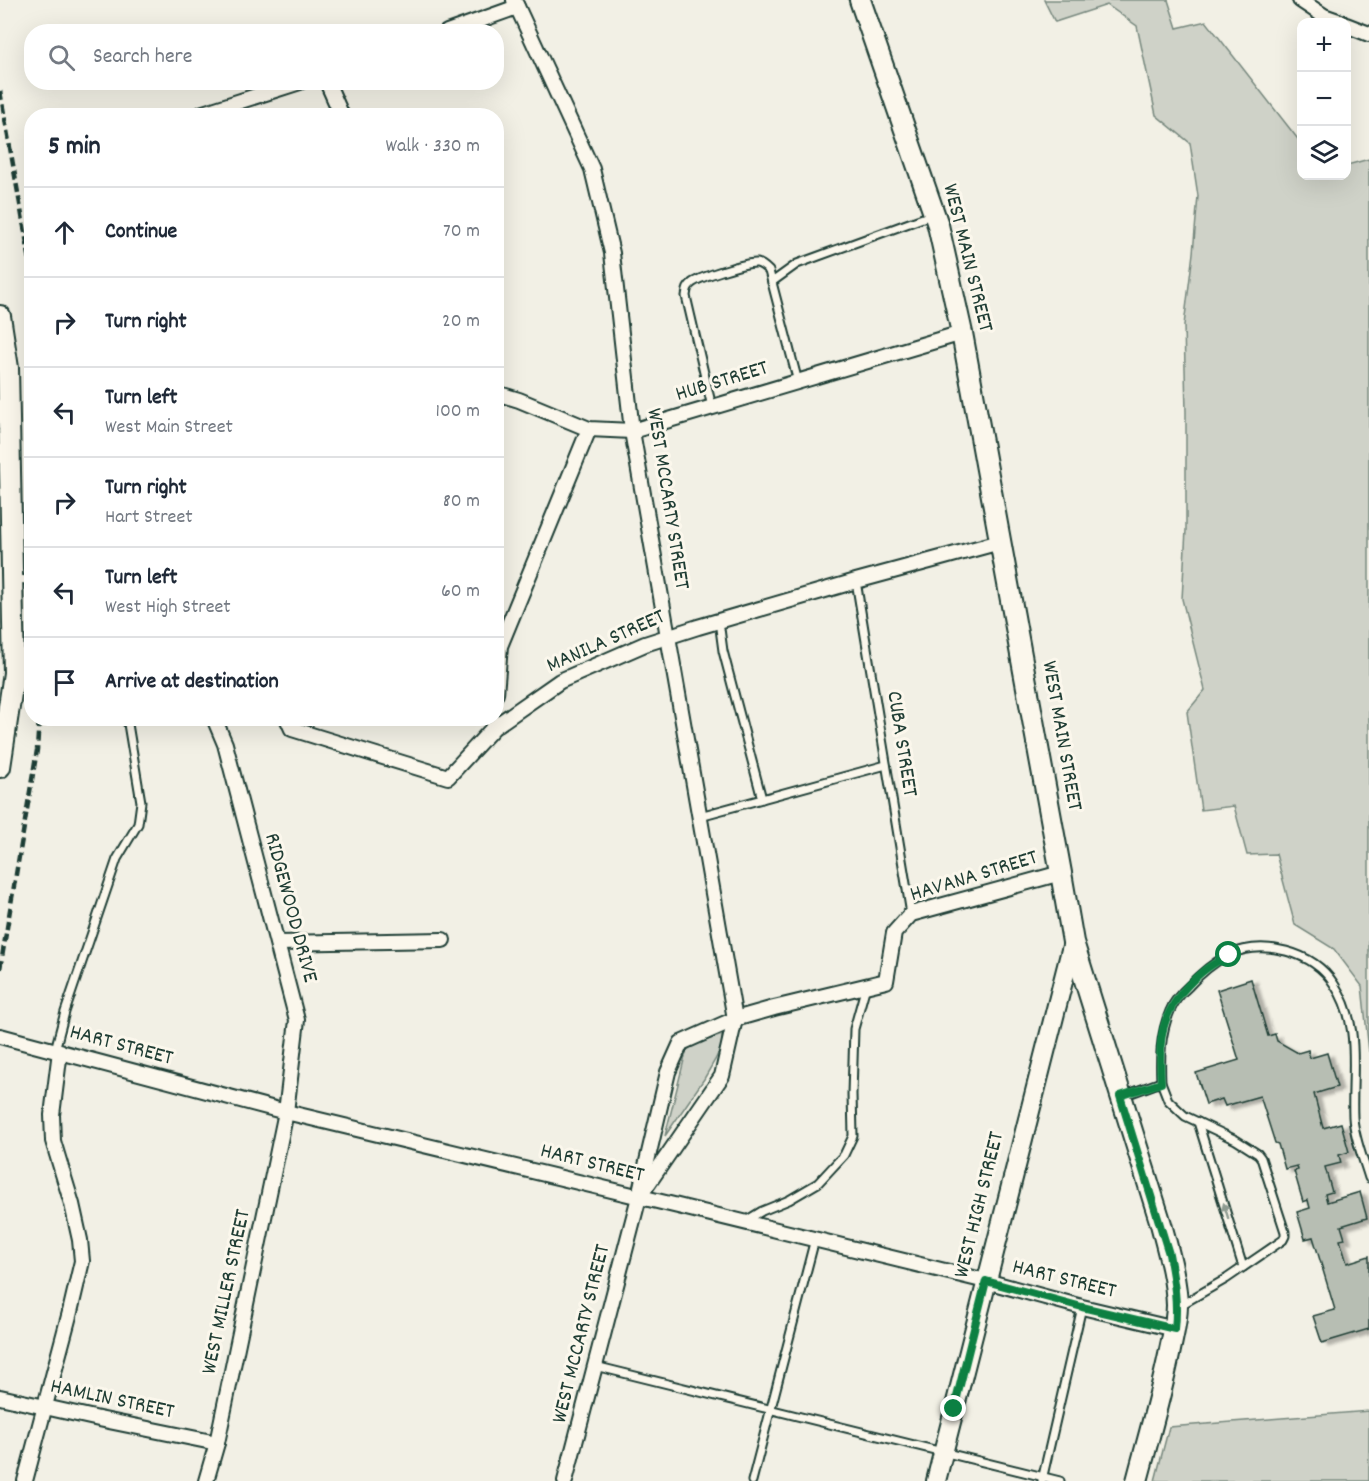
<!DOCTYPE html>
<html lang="en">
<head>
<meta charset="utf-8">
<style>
	body { margin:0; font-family:Dekko,sans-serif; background:#f6f6f7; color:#1f2937 }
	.controls { position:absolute; right:18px; top:18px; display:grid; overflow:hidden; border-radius:12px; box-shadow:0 6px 24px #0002 }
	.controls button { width:54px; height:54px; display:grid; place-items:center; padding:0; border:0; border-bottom:2px solid #e0e1e3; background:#fff; color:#1f2937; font:30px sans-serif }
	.stop { position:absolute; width:18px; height:18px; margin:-14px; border:4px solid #0b8043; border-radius:50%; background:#fff }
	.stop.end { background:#0b8043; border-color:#fff; box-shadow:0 2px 6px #0008 }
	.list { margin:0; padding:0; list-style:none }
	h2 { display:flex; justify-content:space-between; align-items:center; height:78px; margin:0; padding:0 24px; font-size:26px }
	h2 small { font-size:20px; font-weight:400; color:#747a83 }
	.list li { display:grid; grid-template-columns:39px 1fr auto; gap:18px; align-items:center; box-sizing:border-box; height:90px; padding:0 24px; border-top:2px solid #e0e1e3 }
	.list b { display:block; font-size:22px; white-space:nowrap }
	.list p { margin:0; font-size:20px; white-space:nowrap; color:#747a83 }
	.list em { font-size:20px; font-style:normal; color:#747a83 }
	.icon { flex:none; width:33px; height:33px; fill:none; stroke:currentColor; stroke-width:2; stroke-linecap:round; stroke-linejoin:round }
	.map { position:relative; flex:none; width:1369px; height:1481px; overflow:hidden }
	.search { position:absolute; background:#fff; box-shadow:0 6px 24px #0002; left:24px; top:24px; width:480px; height:66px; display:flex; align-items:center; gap:15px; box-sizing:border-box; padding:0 21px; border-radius:24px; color:#747a83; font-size:22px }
	.panel { position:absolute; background:#fff; box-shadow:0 6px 24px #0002; left:24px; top:108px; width:480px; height:618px; border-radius:24px }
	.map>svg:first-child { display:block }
	.green { fill:#cfd2c8; stroke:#77887e; stroke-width:1.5 }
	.building { fill:#b7beb3; stroke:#1f3d34; stroke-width:1.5; filter:url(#shadow) }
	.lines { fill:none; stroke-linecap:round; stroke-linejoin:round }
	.service-casing { stroke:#1f3d34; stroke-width:11 }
	.minor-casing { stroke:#1f3d34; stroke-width:18 }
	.tertiary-casing { stroke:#1f3d34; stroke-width:22 }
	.secondary-casing { stroke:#1f3d34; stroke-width:24 }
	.service { stroke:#fbf7ec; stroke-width:7 }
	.minor { stroke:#fbf7ec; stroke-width:14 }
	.tertiary { stroke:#fbf7ec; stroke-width:18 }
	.secondary { stroke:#fbf7ec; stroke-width:20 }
	.rail { stroke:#1f3d34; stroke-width:4.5; stroke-dasharray:9 4.5; stroke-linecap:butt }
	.oneway { fill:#8d9a90 }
	.route { stroke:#0b8043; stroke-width:8 }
	.labels { text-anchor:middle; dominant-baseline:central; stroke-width:6; stroke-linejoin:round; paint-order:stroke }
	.street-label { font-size:22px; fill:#1f3d34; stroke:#fbf7ec }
</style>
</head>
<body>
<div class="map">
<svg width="1369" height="1481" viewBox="0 0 1369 1481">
	<defs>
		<filter id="shadow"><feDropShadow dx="6" dy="3.5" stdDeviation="1.5" flood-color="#0004"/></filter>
	</defs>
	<rect width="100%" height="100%" fill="#f2f0e5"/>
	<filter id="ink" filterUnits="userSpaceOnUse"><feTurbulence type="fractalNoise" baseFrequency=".0167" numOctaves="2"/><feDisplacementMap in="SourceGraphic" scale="12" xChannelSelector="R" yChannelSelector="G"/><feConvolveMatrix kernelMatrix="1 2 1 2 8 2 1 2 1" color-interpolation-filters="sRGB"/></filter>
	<g filter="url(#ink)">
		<!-- green -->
		<g class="green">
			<path d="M1044,0h124l9,28 29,-7 95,122 1,33h44l1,-11 22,-6v893l-7,-66 -28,-37 -39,-24 -19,-71 -29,1 -13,-49 -33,4 -14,-98 18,-22 -23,-91 4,-69v-118l-2,-87 9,-72 5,-57 -8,-53 -34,-28 -19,-89 -30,-21 -52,17z"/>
			<path d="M722,1035v10l-7,15 -11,19 -39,57 21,-84 6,-7z"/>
			<path d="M1369,1411v70h-214l14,-54z"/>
		</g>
		<!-- building -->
		<path class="building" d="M1251,979l17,57 7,-2 2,7 21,12 10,-3 2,8 17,-5 10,34 -23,7 9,34 18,-5 8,29 -10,3 2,8 -16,4 7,25 -7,2 2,8 33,-10 7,26 -26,8 4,13 -5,1 7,23 22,-7v73l-47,14 -9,-27 22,-6 -22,-73 -8,2 -8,-27 13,-4 -2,-8 -5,2 -9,-31 4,-1 -1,-4 -12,3 -7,-25 -3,-1 -15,-47 -35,10 -3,-7 -16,5 -10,-31 43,-13 -22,-70z"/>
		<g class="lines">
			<defs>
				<g id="service">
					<path d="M772,282l25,-18 134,-49"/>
					<path d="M712,407l-26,-111c1,-6 1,-9 6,-13 8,-6 54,-21 65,-20 5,1 8,4 12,8l29,111"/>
					<path d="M13,578l19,3"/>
					<path d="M856,581l55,333"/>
					<path d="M719,621l4,30 39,148"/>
					<path d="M700,816l186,-51"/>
					<path d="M55,1050l10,-38 52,-153 21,-35 3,-22 -14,-84"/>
					<path d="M1161,1082c-1,-24 -1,-48 9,-71 4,-10 11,-18 19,-25 11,-12 24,-23 39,-31 35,-16 85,-4 106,29 28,42 17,86 19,133 1,20 10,41 16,61"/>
					<path d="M1123,1096l38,-14 7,18 17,16 51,24 22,14 3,4 24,74v4l-2,4 -57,39 -47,27"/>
					<path d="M1198,1122l45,145"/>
					<path d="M744,1222l18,-11 27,-11 29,-17 26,-28 9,-19 -1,-42 2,-65 12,-43"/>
					<path d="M595,1366l465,115"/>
					<path d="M1042,1480l40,-173"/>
					<path d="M752,1481l63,-242"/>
				</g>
				<g id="minor">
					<path d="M514,0l78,169 20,84 20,178 103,588 -13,57 -83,121 -74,284"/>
					<path d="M1300,0l24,16 17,6"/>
					<path d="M1346,25l23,9"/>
					<path d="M447,32l70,-25"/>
					<path d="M327,82l15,34"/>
					<path d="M199,116l4,-3 97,-31"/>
					<path d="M496,393l23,7 70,29 43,2 330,-98"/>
					<path d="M496,694l4,-48 89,-217"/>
					<path d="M287,718l5,11 156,48 46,-50 66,-46 85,-37 53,-17 158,-46 144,-39"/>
					<path d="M278,943l165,-3"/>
					<path d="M0,1036l286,76 392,94 308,75 96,26 93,22"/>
					<path d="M641,1187l27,-115 13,-29 54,-24 39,-11 112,-27 8,-48 17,-19 150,-41"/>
					<path d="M0,1397l99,22 118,24"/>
					<path d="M25,1481l45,-169 12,-51 -2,-21 -8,-36 -19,-63 -1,-26 8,-64"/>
					<path d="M206,1481l11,-38 69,-331 11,-92 -72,-276 -11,-26"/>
				</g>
				<path id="tertiary" d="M936,1481l137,-539"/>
				<g id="secondary">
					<path d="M860,0l78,225 24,108 99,540 12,69 88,282c7,27 15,53 16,81 0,17 -5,34 -8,50 -9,43 -21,84 -32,126"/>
					<path d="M0,316l8,52 6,305 -14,94"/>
				</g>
			</defs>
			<!-- service casing -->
			<use href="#service" class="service-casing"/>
			<!-- minor casing -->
			<use href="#minor" class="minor-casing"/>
			<!-- tertiary casing -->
			<use href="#tertiary" class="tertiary-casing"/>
			<!-- secondary casing -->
			<use href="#secondary" class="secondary-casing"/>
			<!-- service -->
			<use href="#service" class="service"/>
			<!-- minor -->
			<use href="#minor" class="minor"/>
			<!-- tertiary -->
			<use href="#tertiary" class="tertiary"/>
			<!-- secondary -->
			<use href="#secondary" class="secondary"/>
			<!-- rail -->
			<g class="rail">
				<path d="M0,91l32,181"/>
				<path d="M0,969l37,-219 2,-32"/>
			</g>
		</g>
		<!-- one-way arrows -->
		<defs><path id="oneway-solid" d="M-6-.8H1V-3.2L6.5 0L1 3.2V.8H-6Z" transform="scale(1.5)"/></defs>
		<use class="oneway" href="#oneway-solid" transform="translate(1226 1211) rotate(-107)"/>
	</g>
	<g class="lines" filter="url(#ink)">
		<!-- route -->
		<path class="route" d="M954,1409l32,-128 96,26 93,22c3,-28 -1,-48 -6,-75l-49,-158 41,-13c-1,-16 -2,-32 1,-48 4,-25 20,-46 39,-62 8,-7 19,-13 28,-18"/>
	</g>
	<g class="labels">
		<!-- street labels -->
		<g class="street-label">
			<text transform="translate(967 258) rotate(76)">WEST MAIN STREET</text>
			<text transform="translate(722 382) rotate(-17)">HUB STREET</text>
			<text transform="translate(667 499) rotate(81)">WEST MCCARTY STREET</text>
			<text transform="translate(606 642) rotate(-24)">MANILA STREET</text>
			<text transform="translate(1061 736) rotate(80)">WEST MAIN STREET</text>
			<text transform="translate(901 744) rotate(81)">CUBA STREET</text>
			<text transform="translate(974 877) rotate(-17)">HAVANA STREET</text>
			<text transform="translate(290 908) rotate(75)">RIDGEWOOD DRIVE</text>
			<text transform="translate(121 1046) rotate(15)">HART STREET</text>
			<text transform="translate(592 1164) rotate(14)">HART STREET</text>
			<text transform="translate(980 1205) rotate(-76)">WEST HIGH STREET</text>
			<text transform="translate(1064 1280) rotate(14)">HART STREET</text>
			<text transform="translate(227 1292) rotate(-78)">WEST MILLER STREET</text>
			<text transform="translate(582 1334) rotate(-76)">WEST MCCARTY STREET</text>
			<text transform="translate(112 1400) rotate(12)">HAMLIN STREET</text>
		</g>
	</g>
</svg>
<div class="controls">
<button>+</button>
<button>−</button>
<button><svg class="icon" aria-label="layers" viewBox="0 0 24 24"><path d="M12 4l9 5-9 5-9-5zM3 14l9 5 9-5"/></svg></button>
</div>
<div class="stop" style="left:1229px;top:955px"></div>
<div class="stop end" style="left:954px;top:1409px"></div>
<div class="search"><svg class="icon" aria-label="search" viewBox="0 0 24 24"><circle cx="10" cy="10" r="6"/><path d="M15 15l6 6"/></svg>Search here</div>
<section class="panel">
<h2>5 min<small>Walk · 330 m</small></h2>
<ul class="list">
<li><svg class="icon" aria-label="ahead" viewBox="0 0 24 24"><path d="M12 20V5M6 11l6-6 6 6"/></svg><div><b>Continue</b></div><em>70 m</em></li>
<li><svg class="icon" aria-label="right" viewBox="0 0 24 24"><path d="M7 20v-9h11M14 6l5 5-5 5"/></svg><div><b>Turn right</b></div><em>20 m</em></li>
<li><svg class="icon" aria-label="left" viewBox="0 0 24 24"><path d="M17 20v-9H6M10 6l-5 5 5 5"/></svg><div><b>Turn left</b><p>West Main Street</p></div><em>100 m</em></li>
<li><svg class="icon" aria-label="right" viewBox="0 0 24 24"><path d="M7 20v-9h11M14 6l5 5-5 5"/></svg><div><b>Turn right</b><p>Hart Street</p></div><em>80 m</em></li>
<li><svg class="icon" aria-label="left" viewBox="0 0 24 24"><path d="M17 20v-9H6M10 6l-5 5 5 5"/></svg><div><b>Turn left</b><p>West High Street</p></div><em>60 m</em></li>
<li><svg class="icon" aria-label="arrive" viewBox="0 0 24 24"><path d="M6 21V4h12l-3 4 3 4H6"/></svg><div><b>Arrive at destination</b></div></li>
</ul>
</section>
</div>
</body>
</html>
